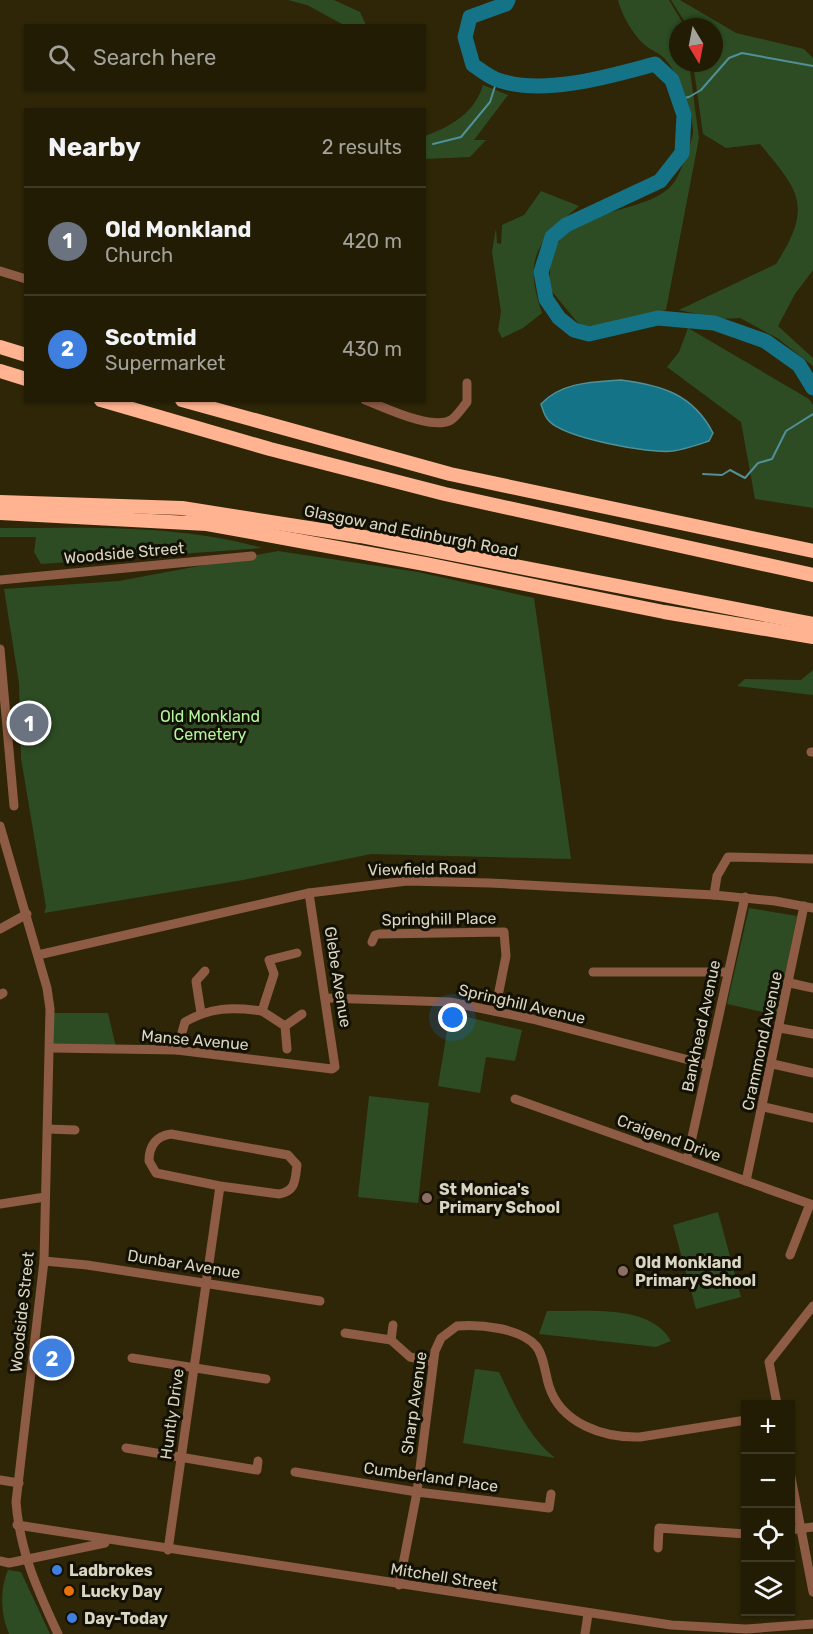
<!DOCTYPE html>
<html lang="en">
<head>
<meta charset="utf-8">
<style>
	body { margin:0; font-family:Rubik,sans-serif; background:#2e2913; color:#f1f3f6 }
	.controls { position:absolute; right:18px; bottom:18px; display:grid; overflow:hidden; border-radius:0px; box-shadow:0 2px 4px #0004 }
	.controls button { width:54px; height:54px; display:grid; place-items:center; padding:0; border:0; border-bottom:2px solid #3f3a27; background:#221c05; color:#f1f3f6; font:30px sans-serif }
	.compass { position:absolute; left:669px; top:18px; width:54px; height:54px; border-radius:50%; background:#221c05; box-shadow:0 2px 4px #0004; rotate:170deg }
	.you { position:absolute; left:453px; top:1018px; width:21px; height:21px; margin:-15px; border:4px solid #fff; border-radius:50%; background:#1a73e8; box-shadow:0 0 0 9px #1a73e833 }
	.badge { display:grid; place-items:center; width:39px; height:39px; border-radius:50%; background:#54cdc8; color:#fff; font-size:20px; font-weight:700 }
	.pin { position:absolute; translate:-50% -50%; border:3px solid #fff; box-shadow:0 2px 6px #0006 }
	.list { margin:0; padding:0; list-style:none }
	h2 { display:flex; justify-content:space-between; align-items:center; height:78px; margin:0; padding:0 24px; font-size:26px }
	h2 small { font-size:20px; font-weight:400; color:#a2a19a }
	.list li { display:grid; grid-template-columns:39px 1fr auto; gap:18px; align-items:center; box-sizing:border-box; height:108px; padding:0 24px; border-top:2px solid #3f3a27 }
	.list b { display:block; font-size:22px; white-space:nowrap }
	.list p { margin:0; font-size:20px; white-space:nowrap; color:#a2a19a }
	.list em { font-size:20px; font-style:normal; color:#a2a19a }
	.icon { flex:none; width:33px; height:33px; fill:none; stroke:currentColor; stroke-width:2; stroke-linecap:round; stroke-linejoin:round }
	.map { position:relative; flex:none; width:813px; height:1634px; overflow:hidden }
	.search { position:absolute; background:#221c05; box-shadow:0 2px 4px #0004; left:24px; top:24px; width:402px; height:66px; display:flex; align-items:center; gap:15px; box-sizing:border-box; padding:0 21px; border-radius:0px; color:#a2a19a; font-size:22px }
	.panel { position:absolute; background:#221c05; box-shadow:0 2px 4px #0004; left:24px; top:108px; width:402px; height:294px; border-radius:0px }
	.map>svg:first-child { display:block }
	.green { fill:#2d4c23 }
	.water { fill:#157387; stroke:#509099; stroke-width:1.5 }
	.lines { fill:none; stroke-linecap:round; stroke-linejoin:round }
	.stream { stroke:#509099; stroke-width:2 }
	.river { stroke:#157387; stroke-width:15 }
	.minor { stroke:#8e5b44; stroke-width:9 }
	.highway { stroke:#ffb391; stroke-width:14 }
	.education-dot { fill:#8d6e63; stroke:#131004; stroke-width:2 }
	.shop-dot { fill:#3f7fe0; stroke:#131004; stroke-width:2 }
	.food-dot { fill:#e8710a; stroke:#131004; stroke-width:2 }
	.labels { text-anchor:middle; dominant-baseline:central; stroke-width:6; stroke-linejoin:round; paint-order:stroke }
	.street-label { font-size:16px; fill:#d9d5c3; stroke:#131004 }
	.park-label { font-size:16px; fill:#b1f69c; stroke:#131004 }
	.poi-label { font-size:16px; font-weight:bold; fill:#d9d5c3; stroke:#131004; text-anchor:start }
</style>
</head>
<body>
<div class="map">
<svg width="813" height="1634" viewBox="0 0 813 1634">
	<rect width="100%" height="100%" fill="#2e2607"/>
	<!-- green -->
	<g class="green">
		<path d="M288,0h46l26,12 6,13h-22l-37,-20z"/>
		<path d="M618,0h51l16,27h-7v36h11l10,75 -33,172 -77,18 -11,-5 -29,-35c2,-10 -1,-27 4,-36 23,-49 99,-36 122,-71 5,-7 19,-43 18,-51 -1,-21 -14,-55 -28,-71 -5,-6 -13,-8 -19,-13 -12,-10 -24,-30 -28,-46z"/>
		<path d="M671,0h9l56,33 68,16 9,9v212l-18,24 -17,32 35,32v8l-36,-28 -37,-20 -20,1 -41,-9 97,-46c37,-58 24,-72 -16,-120l-34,4 -23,-14 -10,-71h21v-36h-26z"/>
		<path d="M483,85l25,10 -34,45h12l-16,17 -45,2v-23c25,-9 50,-23 58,-51z"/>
		<path d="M541,191l38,15c-42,35 -56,52 -37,107l-19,15 -21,10 -4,-8 3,-18 -9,-60 4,-24 1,15 4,1 1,-19 22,-10z"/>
		<path d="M688,328l121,71 4,6v103l-58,-9 -14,-77 -74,-55 12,-15z"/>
		<path d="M0,528c86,0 179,-4 262,20l-221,16 -7,-12 2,-15h-36z"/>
		<path d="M278,551l140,21 116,26 37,261 -200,-5 -128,26 -199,33 2,-6 -25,-149 -2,-75 -15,-94 115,-8z"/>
		<path d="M813,670v25l-76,-9 8,-7 56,1z"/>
		<path d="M749,908l48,8 -20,99 -50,-11z"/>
		<path d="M54,1013h54l8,34 -62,-2z"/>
		<path d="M450,1013l72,17 -7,31 -29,-4 -6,36 -42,-7z"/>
		<path d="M369,1096l60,7 -11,100 -60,-6z"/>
		<path d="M718,1212l23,85 -45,12 -23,-84z"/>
		<path d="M547,1311c38,1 103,-8 124,30l-15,6 -117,-13z"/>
		<path d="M475,1369l24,3c15,32 29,64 56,86l-92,-15z"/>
		<path d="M8,1570l13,2 29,62h-41c-9,-21 -9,-45 -1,-64z"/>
	</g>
	<!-- water -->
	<path class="water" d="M621,380c40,5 72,14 92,53l-4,8c-12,4 -23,8 -36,10 -24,3 -108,-13 -124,-30 -5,-5 -6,-11 -8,-17 20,-22 52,-22 80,-24z"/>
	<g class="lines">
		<!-- stream -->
		<g class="stream">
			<path d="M678,99l11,-2 12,-7 28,-32 13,-5 71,13"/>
			<path d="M433,144l28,-7 29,-35 7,-22"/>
			<path d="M703,474l19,1 8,-5 15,8 13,-15 14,-4 14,-28 27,-17"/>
		</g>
		<!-- river -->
		<path class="river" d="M508,0l-2,4 -36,13 -5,20 8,28c8,5 16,12 25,15 46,16 112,-4 157,-16l17,16 12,35 -2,38 -22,28 -94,44 -14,12 -11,35 5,27 13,19 15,12 15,4 69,-16 56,5 51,18 34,24 14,23"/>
		<!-- minor -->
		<g class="minor">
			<path d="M0,271l26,8"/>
			<path d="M365,400c19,7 67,31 86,20 6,-4 11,-12 16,-18v-19"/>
			<path d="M0,580l252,-24"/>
			<path d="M0,649l14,157"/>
			<path d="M811,752h2"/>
			<path d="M0,826l47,162 3,21 -6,252 -28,241c4,50 21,87 42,132"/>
			<path d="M714,895l3,-19 11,-19 85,2"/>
			<path d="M0,929l27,-15"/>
			<path d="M372,942l3,-7 4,-1 125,-2 2,24 -11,55"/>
			<path d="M38,955l271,-62 98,-12 83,2 224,12 61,6 38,7"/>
			<path d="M593,972h135"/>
			<path d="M790,983l23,5"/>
			<path d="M0,995l3,-2"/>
			<path d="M326,998l124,4 82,17 176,46"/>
			<path d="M262,1011l23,15 2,23"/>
			<path d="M201,1013l-5,-32 9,-10"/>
			<path d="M285,1026l17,-12"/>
			<path d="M780,1028l33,6"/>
			<path d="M51,1048l126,2 155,19 3,-2 -26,-174"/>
			<path d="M177,1050l8,-28c25,-15 48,-15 77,-11l12,-37 -5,-14 28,-7"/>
			<path d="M773,1064l40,9"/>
			<path d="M515,1099l298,106"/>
			<path d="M764,1107l49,11"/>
			<path d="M48,1129l27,1"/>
			<path d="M687,1160l58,-263"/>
			<path d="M746,1181l58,-275"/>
			<path d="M0,1204l45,-7"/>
			<path d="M790,1255l20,-51"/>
			<path d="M44,1261l43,4 233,36"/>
			<path d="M345,1333l46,7 19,17 23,5"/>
			<path d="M391,1340l2,-15"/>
			<path d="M132,1358l134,21"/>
			<path d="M777,1404l-8,-42 44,-56"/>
			<path d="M126,1448l131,22 1,-9"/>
			<path d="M295,1472l122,20 132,16 2,-14"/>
			<path d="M790,1472l23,120"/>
			<path d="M0,1480l19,3"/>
			<path d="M17,1525l654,100 75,4 67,-5"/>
			<path d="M790,1530l23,-3"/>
			<path d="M658,1548l1,-20 87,6"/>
			<path d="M168,1550l52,-364 -64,-13 -7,-12c0,-15 7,-25 22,-27l117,21 9,10c-2,15 -1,26 -18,29l-59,-8"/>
			<path d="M0,1561l9,2 96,-20"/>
			<path d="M399,1585l18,-93 18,-141 6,-13 16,-12c22,-2 64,2 79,20 8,10 9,27 13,40 12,38 55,52 91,51l106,-17"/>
			<path d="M585,1634l3,-20"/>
		</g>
		<!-- highway -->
		<g class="highway">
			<path d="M0,347l26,8"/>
			<path d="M0,371l26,8"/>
			<path d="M101,400l169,49 175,45 368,81"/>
			<path d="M182,400l268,74 363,77"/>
			<path d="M0,502l182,6 178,28 453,88"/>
			<path d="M0,513l207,11 218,40 239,48 149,25"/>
		</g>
	</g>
	<!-- markers -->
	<g class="education-dot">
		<circle cx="427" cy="1198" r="6"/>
		<circle cx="623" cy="1271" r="6"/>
	</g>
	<g class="shop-dot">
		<circle cx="57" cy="1570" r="6"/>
		<circle cx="72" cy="1618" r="6"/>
	</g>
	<circle class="food-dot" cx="69" cy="1591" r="6"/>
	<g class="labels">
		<!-- street labels -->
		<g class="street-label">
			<text transform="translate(411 531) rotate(11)">Glasgow and Edinburgh Road</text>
			<text transform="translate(124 553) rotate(-5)">Woodside Street</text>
			<text transform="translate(422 869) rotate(-1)">Viewfield Road</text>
			<text transform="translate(439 919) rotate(-1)">Springhill Place</text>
			<text transform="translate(338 977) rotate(81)">Glebe Avenue</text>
			<text transform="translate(522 1004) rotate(13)">Springhill Avenue</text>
			<text transform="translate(701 1026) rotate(-78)">Bankhead Avenue</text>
			<text transform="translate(195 1040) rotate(5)">Manse Avenue</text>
			<text transform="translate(762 1041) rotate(-78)">Crammond Avenue</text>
			<text transform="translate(669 1138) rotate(20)">Craigend Drive</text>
			<text transform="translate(184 1264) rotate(9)">Dunbar Avenue</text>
			<text transform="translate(22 1312) rotate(-84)">Woodside Street</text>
			<text transform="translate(414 1403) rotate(-82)">Sharp Avenue</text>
			<text transform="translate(172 1414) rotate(-82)">Huntly Drive</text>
			<text transform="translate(431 1477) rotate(8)">Cumberland Place</text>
			<text transform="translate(444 1577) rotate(9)">Mitchell Street</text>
		</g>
		<!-- park labels -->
		<g class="park-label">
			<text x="210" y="716">Old Monkland<tspan x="210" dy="18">Cemetery</tspan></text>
		</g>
		<!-- poi labels -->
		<g class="poi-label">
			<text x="439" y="1189">St Monica's<tspan x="439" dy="18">Primary School</tspan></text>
			<text x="635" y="1262">Old Monkland<tspan x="635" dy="18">Primary School</tspan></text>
			<text x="69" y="1570">Ladbrokes</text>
			<text x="81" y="1591">Lucky Day</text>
			<text x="84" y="1618">Day-Today</text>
		</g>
	</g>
</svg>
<div class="controls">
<button>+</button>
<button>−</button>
<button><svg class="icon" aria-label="locate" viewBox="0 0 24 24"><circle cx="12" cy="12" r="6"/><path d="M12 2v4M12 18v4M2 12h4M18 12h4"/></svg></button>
<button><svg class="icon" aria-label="layers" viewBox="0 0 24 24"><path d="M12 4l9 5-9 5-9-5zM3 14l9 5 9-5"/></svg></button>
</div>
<svg class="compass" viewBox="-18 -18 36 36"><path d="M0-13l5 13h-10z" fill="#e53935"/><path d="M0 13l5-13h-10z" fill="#a2a19a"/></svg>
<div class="you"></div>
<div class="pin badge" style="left:29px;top:723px;background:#6b7280">1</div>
<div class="pin badge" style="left:52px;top:1358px;background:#3f7fe0">2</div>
<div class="search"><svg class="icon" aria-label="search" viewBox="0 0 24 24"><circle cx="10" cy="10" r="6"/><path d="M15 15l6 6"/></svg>Search here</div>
<section class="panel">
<h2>Nearby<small>2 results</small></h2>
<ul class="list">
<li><span class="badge" style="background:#6b7280">1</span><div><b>Old Monkland</b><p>Church</p></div><em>420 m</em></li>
<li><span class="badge" style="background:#3f7fe0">2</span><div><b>Scotmid</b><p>Supermarket</p></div><em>430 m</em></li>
</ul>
</section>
</div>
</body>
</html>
